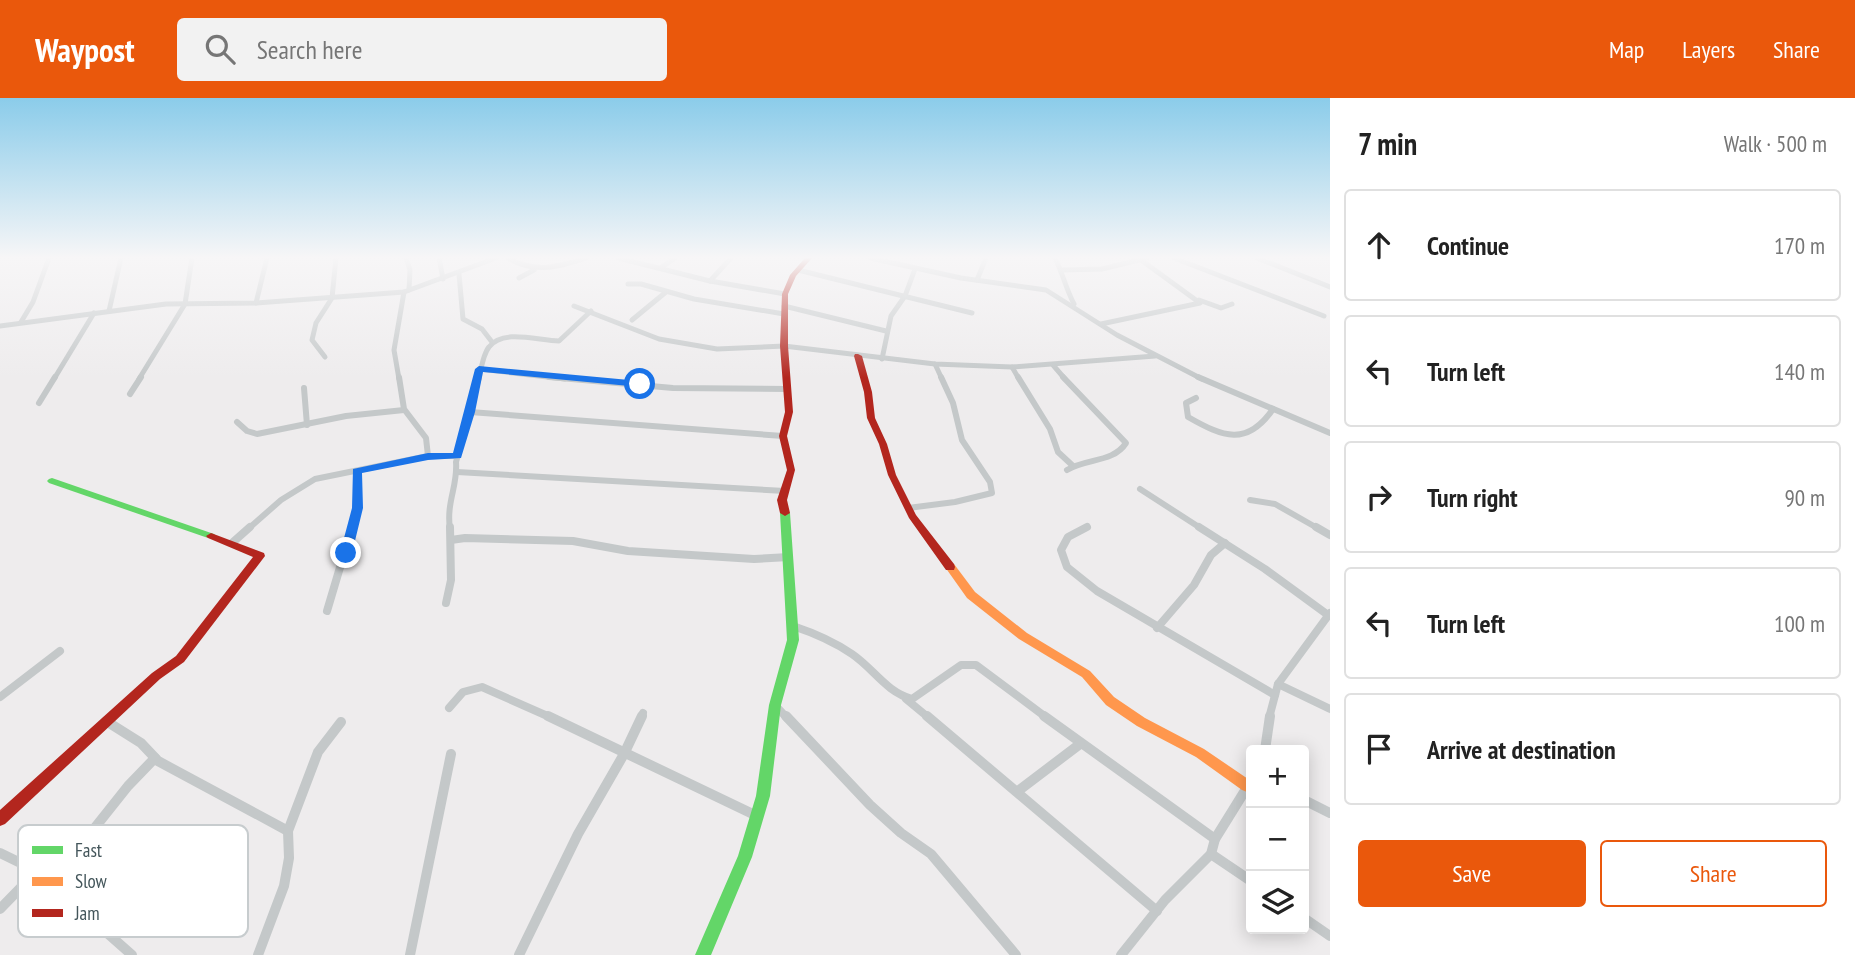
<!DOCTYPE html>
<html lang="en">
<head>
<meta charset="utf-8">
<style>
	body { margin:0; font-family:"PT Sans Narrow",sans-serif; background:#f2f2f2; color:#222 }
	.controls { position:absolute; right:21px; bottom:21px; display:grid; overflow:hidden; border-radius:7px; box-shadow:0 4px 18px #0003 }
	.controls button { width:63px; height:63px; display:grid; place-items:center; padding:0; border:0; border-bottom:2px solid #e0e0e0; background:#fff; color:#222; font:35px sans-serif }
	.stop { position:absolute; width:21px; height:21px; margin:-16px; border:5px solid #1a73e8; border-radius:50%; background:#fff }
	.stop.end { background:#1a73e8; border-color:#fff; box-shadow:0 2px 7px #0008 }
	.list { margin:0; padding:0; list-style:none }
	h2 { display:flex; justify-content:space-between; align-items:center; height:91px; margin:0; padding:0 28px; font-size:30px }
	h2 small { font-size:23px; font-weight:400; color:#767676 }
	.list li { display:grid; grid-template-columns:46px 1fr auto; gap:21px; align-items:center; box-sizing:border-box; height:112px; margin:0 14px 14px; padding:0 14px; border:2px solid #e0e0e0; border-radius:7px }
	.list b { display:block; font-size:26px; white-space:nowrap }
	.list em { font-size:23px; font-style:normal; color:#767676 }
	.actions { display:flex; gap:14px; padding:21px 28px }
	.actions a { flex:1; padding:16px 0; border:2px solid #ea580c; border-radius:7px; text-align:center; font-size:24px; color:#ea580c }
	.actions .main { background:#ea580c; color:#fff }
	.icon { flex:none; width:38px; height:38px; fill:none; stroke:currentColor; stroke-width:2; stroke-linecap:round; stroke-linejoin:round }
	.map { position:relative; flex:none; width:1330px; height:857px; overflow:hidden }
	header { display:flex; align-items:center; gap:42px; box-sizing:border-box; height:98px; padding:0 35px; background:#ea580c; color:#fff }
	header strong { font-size:33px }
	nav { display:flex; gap:38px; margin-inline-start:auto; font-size:24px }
	.search { width:490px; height:63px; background:#f2f2f2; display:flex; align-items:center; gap:18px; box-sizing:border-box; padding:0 24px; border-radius:7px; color:#767676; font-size:26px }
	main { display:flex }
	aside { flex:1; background:#fff }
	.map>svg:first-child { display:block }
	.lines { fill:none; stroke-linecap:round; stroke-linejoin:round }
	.street-far3 { stroke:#c4c8c9; stroke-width:5 }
	.street-far2 { stroke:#c4c8c9; stroke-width:6 }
	.street-far1 { stroke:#c4c8c9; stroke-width:8 }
	.street { stroke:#c4c8c9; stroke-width:10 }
	.fast { fill:#63d668; fill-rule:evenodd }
	.slow { fill:#ff974d; fill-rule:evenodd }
	.jam { fill:#b3261e; fill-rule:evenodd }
	.route { fill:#1a73e8 }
	.key { fill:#fff; stroke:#c7ccce; stroke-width:2 }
	.key-label { font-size:19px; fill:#43555a }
</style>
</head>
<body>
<header>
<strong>Waypost</strong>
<div class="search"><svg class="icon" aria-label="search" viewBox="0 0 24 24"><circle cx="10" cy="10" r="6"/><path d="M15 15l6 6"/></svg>Search here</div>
<nav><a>Map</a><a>Layers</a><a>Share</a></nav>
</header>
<main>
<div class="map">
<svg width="1330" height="857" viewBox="0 0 1330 857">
	<rect width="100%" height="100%" fill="#eeeced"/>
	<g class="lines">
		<!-- street-far3 -->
		<g class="street-far3">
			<path d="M406,160l4,12 -1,20"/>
			<path d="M439,160l4,21"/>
			<path d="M508,160c27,16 50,9 78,0"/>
			<path d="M618,160l92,23 75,13"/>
			<path d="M870,160l91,20 85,12 71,45 85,44"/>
			<path d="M1055,160c8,16 11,31 19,46"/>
			<path d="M1174,160l150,58"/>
			<path d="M1257,160l73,29"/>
			<path d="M662,169l13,-9"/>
			<path d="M798,172l174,43"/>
			<path d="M1061,172l41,-1 45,-11"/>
			<path d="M459,176l4,45 19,10 10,13"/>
			<path d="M519,180l15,-8"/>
			<path d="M977,182l9,-22"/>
			<path d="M710,183l21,-23"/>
			<path d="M628,186h13l53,15 90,15"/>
			<path d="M1199,202l22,8 11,-4"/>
			<path d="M256,205l11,-45"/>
			<path d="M574,208l85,33 58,10 67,-3 151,18 77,3 143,-11"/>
			<path d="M784,208l102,25"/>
			<path d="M109,213l12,-53"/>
			<path d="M632,222l34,-28"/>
			<path d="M21,224l12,-20 16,-44"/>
			<path d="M1101,226l99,-21 -59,-43"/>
			<path d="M0,228l166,-22 90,-1 148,-11 92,-34"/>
			<path d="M325,259l-13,-17 4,-17 16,-25 4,-40"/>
			<path d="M882,261l9,-43 14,-20 10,-27"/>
			<path d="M935,266l7,15"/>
			<path d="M1053,267l12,14"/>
			<path d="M1012,269l7,12"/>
			<path d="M479,271l86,10"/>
			<path d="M54,281l40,-66"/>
			<path d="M139,281l46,-75 7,-46"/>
			<path d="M399,281l-5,-29 10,-58"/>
			<path d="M479,281c2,-10 4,-25 10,-32 14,-19 50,-6 70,-6l32,-30"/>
		</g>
		<!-- street-far2 -->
		<g class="street-far2">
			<path d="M399,279l5,32 22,29 2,18"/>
			<path d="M549,279l124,11 115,1"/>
			<path d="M1018,279l32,52 8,23 14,13"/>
			<path d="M1063,279l63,66c-13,20 -40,15 -59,27"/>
			<path d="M1198,279l132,56"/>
			<path d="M304,290l3,37"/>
			<path d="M130,296l11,-17"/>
			<path d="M1196,300l-10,5 2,14c35,20 59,30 85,-8"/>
			<path d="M39,305l16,-26"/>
			<path d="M470,314l313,24"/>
			<path d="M237,324l10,9 10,3 89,-18 58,-6"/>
			<path d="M457,374l328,19"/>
			<path d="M1140,391l62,40"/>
			<path d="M1250,402l25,4 44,25"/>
			<path d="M908,410l47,-6 37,-9 -2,-11 -28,-42 -9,-37 -12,-26"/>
			<path d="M248,431l33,-29 34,-21 113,-23h29"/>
			<path d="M352,431l5,-21v-37"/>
			<path d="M450,431c-4,-27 8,-43 6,-67l23,-85"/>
			<path d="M1083,431l4,-2"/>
		</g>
		<!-- street-far1 -->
		<g class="street-far1">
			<path d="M1087,429l-19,10 -7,13 6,17 30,24 178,104"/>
			<path d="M1199,429l66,42 63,46"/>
			<path d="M1316,429l14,8"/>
			<path d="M451,442l14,-2 108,3 55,10 126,8 35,-2"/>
			<path d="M232,445l18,-16"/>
			<path d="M446,505l5,-23 -1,-53"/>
			<path d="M327,513l25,-84"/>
			<path d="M793,528c21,7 40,15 59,28 22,15 34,38 60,45l49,-34h15l71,53"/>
			<path d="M1157,530l37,-43 17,-30 14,-12"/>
			<path d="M1278,586l52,25"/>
			<path d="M0,599l60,-46"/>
			<path d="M906,601l23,19"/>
			<path d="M775,607l12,13"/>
			<path d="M449,610l14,-16 19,-5 70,31"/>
			<path d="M641,620l2,-5"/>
			<path d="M1269,620l9,-34 52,-71"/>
		</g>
		<!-- street -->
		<g class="street">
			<path d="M548,618l209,100"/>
			<path d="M786,618l84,89 31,28 30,21 85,101"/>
			<path d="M927,618l230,195"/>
			<path d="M1044,618l171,123"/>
			<path d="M106,623l35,22 17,18 130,70"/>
			<path d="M1265,652l5,-34"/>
			<path d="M1018,693l62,-47"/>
			<path d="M1304,702l26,13"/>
			<path d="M0,755l37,18 95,84"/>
			<path d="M1211,756l40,27"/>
			<path d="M50,786l78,-98 27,-28"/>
			<path d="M0,811l37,-38"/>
			<path d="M1304,820l26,18"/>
			<path d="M258,857l26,-69 5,-28 -1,-27 30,-79 23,-30"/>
			<path d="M410,857l41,-201"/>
			<path d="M519,857l59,-121 46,-80 18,-38"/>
			<path d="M1121,857l44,-55 46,-46 4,-15 36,-58"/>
		</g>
		<!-- fast -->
		<g class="fast">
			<path d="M52,380l162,56 2,2 -2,2h-6l-159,-55 -2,-2 2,-2z"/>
			<path d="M785,412l5,3 9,127 -18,65 -11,91 -18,61 -41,98h-16l43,-99 18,-60 13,-91 18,-65 -7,-127z"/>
		</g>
		<!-- slow -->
		<path class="slow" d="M950,465l4,1 21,28 52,41 63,38 24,26 31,21 59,31 47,32v10l-4,1 -5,-2 -46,-33 -59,-31 -31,-21 -24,-28 -63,-38 -52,-41 -22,-31 1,-3z"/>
		<!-- jam -->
		<g class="jam">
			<path d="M805,160h7l-16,18 -8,18v52l5,66 -6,24 8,34 -8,30 3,13 -5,3 -5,-3 -3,-13 10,-30 -8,-34 6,-24 -5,-66 2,-52 8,-19z"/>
			<path d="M855,256h3l4,2 10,36 3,26 12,26 9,31 20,40 38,49 1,3 -1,3h-8l-37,-52 -21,-43 -9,-31 -12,-26 -3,-26 -10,-36z"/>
			<path d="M211,435l53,20 1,3 -81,106 -24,17 -155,145 -5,2v-16l152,-137 24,-17 77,-99 -45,-19 -2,-2z"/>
		</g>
	</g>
	<!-- sky -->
	<linearGradient id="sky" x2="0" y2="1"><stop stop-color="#8bccea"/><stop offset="0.57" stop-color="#f7f6f7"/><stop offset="1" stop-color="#f7f6f7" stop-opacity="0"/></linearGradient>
	<rect width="1330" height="280" fill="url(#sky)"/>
	<!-- route -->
	<path class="route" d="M479,268l161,15 5,3 -5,3 -157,-15 -8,40 -14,46 -33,2 -66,13 1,35 -11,45 -2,3h-8l-2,-3 12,-45 1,-39 75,-16h25l22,-84z"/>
	<!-- legend -->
	<rect x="18" y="727" width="230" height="112" rx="10" class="key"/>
	<rect x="32" y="748" width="31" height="8" fill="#63d668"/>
	<rect x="32" y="779" width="31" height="9" fill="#ff974d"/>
	<rect x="32" y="811" width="31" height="8" fill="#b3261e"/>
	<g class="key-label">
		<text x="75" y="759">Fast</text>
		<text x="75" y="790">Slow</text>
		<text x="75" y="822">Jam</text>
	</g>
</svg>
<div class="controls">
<button>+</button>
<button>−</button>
<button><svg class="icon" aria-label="layers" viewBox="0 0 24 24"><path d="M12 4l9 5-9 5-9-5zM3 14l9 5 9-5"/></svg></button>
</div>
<div class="stop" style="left:640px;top:286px"></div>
<div class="stop end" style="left:346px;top:455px"></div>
</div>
<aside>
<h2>7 min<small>Walk · 500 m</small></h2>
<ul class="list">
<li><svg class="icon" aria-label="ahead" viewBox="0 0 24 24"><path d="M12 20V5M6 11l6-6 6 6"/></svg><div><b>Continue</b></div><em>170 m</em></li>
<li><svg class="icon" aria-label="left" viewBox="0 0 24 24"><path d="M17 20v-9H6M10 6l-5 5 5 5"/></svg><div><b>Turn left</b></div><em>140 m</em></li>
<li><svg class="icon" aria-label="right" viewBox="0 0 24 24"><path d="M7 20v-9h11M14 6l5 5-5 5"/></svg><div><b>Turn right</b></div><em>90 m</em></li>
<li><svg class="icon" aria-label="left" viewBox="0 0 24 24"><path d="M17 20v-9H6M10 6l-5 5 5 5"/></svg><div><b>Turn left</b></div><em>100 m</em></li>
<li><svg class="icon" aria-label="arrive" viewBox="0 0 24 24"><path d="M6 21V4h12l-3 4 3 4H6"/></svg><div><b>Arrive at destination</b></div></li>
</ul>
<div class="actions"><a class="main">Save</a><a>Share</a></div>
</aside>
</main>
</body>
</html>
